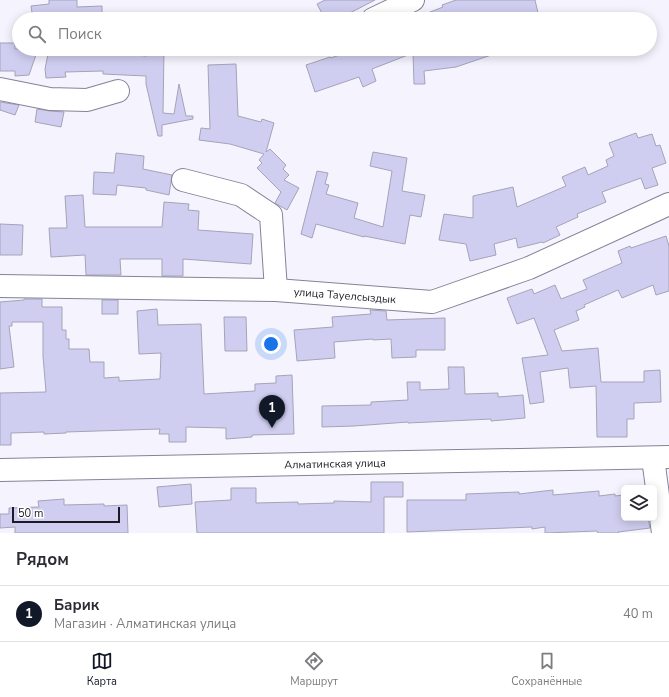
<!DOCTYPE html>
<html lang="ru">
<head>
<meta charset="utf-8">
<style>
	body { margin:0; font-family:"Nunito Sans",sans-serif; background:#f2f2f3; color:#2b2b33 }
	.controls { position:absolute; right:12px; bottom:12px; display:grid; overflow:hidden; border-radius:6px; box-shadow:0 2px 10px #0003 }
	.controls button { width:36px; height:36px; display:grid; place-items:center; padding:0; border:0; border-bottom:1px solid #e1e1e2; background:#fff; color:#2b2b33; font:20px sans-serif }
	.scale { position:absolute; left:12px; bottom:10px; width:108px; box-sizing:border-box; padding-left:4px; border:2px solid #1c1b24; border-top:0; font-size:11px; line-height:14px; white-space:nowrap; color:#1c1b24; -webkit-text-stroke:3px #fff; paint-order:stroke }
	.you { position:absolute; left:271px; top:344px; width:14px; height:14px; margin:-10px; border:3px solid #fff; border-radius:50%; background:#1a73e8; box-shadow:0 0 0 6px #1a73e833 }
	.badge { display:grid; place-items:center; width:26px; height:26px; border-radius:50%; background:#111827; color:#fff; font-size:13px; font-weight:700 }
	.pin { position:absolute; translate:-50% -33px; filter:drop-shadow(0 1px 2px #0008) }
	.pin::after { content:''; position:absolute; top:21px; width:14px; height:12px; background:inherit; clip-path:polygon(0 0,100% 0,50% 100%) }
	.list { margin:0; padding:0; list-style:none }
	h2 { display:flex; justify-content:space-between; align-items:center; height:52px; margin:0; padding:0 16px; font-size:17px }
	h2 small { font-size:13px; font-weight:400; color:#7c7c81 }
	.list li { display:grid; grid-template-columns:26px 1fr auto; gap:12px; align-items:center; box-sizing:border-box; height:56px; padding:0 16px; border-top:1px solid #e1e1e2 }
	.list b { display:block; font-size:15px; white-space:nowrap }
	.list p { margin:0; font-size:13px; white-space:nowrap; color:#7c7c81 }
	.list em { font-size:13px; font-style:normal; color:#7c7c81 }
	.icon { flex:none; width:22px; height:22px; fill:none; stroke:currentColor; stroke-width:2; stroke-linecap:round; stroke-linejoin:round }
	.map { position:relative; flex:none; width:669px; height:533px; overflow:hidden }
	.search { position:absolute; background:#fff; box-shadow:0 2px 10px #0003; left:12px; right:12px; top:12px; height:44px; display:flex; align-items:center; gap:10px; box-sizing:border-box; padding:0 14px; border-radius:22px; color:#7c7c81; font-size:15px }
	.sheet { height:108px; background:#fff }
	nav { display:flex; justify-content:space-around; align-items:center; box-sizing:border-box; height:56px; border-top:1px solid #e1e1e2; background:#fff; font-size:11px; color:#7c7c81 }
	nav a { display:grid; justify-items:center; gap:2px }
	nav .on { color:#111827 }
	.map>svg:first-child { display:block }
	.building { fill:#d0cef0; stroke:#a4a3b8 }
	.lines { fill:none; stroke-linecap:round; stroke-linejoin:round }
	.minor-casing { stroke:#848297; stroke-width:24 }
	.major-casing { stroke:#848297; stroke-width:24 }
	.minor { stroke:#fff; stroke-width:22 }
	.major { stroke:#fff; stroke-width:22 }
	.labels { text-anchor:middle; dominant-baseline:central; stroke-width:3.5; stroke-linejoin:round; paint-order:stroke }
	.street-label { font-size:11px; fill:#1c1b24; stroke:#fff }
</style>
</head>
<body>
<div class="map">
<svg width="669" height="533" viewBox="0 0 669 533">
	<rect width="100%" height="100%" fill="#f5f4fe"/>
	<!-- building -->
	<g class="building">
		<path d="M49,0h28v7l25,-1v13h-69l-2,-13 18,-2z"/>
		<path d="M325,0h50l-29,15 -1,-2 -12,6h-8l-8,-15z"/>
		<path d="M456,0h79l4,17 -10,2h-114v-1l28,-11 -1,-2z"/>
		<path d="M0,43h15v6h23l-9,26 -14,1v-5h-15z"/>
		<path d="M49,49h73v5l25,2v-7h17l-1,64 11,1 5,-30 7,32h7v3l-31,6v11h-4l-12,-52v-8l-43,-2v-3l-38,1 1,5 -20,1 -1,-9z"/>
		<path d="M356,49h146l1,2 -47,16 -32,4 1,13h-11l-1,-31 -41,16 4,12 -13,6 -4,-10 -44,15 -9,-27 24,-8 1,1z"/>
		<path d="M236,64l2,52 23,6 1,-3 12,4 -8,29 4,-3 16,16 -3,4 6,6 -5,5 15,8 -12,22 -12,-7 6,-11 -24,-24 5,-5 -3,-3 5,-6 -34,-10 -31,-4 2,-12 9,1 -2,-64z"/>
		<path d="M0,102l19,3 -4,10 -15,-5z"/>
		<path d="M37,109l13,2 14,1 -3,15 -26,-5z"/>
		<path d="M636,133l2,5 14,-4 4,12 4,-1 6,18 -14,5 6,17 -13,4 -4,-11 -39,14 4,10 -29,12 1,3 -22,10 4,8 -17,8 -1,-1 -24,6 -2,-10 -22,6 2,11 -26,6 -4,-17 -27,-4 5,-26 29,4v-22l40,-9 4,20 49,-21 -4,-9 23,-10 3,8 20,-9 -2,-6 8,-4 -5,-13z"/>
		<path d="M373,152l34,6 -5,33 23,4 -4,22 -11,-2 -5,29 -41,-8v1l-48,-13 -4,14 -11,-4 16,-63 11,2 -3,11 4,1 -3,9 32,9 -4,15 29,9 9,-56 -22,-5z"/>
		<path d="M116,153l28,3 -1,13 29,6 -3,20 -23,-5v-2l-29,-3 -1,10 -23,-1 1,-22 20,1z"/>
		<path d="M83,195l2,32h77l2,-25 25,2 -1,6 11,1 -1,19 55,4 -2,30 -68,-5v17h-21v-17h-42l1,16h-35l-1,-20 -34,2 -2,-29h18l-2,-32z"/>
		<path d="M0,224l23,1 -1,30h-22z"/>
		<path d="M666,236l3,10v45l-13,4 -3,-10 -31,13 -4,-8 -34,15 1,2 -9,4 3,9 -25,10 8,21 36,-3 3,34h43v-11l16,-1 1,32 -27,1v16h-7v18h-30l-1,-51 -26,2 -2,-20 -28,4 4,30 -14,2 -8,-46 26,-3 -14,-37 -17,6 -10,-26 25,-9 2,5 21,-9 6,14 26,-10 -4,-9 39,-17 -4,-12 12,-5 1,2z"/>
		<path d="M24,299h18v8h20v23h4v9h3v10h20l1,13h14v16l15,-1v4l41,-2 1,-26 -22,1 -2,-43 20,-2 1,16 43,-1 3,70 51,-3v-7l21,-1v-7l16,-1 2,59 -42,1v2l-26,2v-11l-40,-1v15h-17v-8h-10l1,-5 -94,3v1l-22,1v-2l-33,1v12h-11v-52l46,-1 -3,-36v-34h-31v4h-3l5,41 -14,2v-67l24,-2z"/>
		<rect x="102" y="300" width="16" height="14"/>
		<path d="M370,310l16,1 1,9 58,-2v32h-29v7l-24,1 -1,-19 -18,1v-1l-39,3 1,16 -38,3 -3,-31 39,-3 -1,-10 39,-3z"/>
		<path d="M224,317h22l1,34h-22z"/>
		<path d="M448,367h16l1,27 33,-1v4l25,-2 2,23 -34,3v-2l-83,4v-1l-54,4 -32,1v-21l49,-1v-3l37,-2 -1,-18h13v8l29,-1z"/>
		<path d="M371,482h32v15h-19v36h-187l-2,-31 36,-2v-12h25v15l42,-1v2l36,-1v-2l37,1z"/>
		<path d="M191,484l1,20 -33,3 -2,-20z"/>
		<path d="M553,490v5l46,-4v5l16,-2v2l9,-1v23h24l2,10 -32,4 1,1h-21l-1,-2 -52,2v-6l-13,2v-2l-125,5v-32h59v-6l53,-2v2z"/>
		<path d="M64,499v6l40,-1v2l23,-1 1,28h-113v-6l-15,1v-14h9v-6l30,-1 -1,-6z"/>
	</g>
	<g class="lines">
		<defs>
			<g id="minor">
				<path d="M373,19l40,-19"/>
				<path d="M0,89l50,10 37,1 31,-9"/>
				<path d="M183,180l58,15 30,20 5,75"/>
				<path id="s1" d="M0,286l276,4 156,12 97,-34 140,-64"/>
				<path d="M653,458l10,75"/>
			</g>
			<g id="major">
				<path id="s2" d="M0,470l669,-13"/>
			</g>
		</defs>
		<!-- minor casing -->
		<use href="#minor" class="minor-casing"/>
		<!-- major casing -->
		<use href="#major" class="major-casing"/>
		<!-- minor -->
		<use href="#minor" class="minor"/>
		<!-- major -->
		<use href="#major" class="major"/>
	</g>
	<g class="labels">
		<!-- street labels -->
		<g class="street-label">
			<text stroke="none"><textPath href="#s1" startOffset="345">улица Тауелсыздык</textPath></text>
			<text stroke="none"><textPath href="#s2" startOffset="335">Алматинская улица</textPath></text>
		</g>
	</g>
</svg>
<div class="controls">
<button><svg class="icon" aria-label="layers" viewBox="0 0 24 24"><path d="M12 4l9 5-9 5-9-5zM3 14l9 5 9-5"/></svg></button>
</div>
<div class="scale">50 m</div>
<div class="you"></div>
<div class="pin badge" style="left:272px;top:428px">1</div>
<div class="search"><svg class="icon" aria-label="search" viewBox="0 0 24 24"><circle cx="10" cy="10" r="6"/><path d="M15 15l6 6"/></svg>Поиск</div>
</div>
<section class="sheet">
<h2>Рядом<small></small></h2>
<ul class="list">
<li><span class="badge">1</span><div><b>Барик</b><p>Магазин · Алматинская улица</p></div><em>40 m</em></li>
</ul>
</section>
<nav>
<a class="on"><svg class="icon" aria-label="map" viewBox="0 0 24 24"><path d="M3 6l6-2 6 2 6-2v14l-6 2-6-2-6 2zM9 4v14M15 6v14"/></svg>Карта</a>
<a><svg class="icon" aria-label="directions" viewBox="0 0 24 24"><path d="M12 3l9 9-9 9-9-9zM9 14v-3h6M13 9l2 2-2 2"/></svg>Маршрут</a>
<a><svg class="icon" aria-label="saved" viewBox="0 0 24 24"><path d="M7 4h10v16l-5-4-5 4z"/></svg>Сохранённые</a>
</nav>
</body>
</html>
